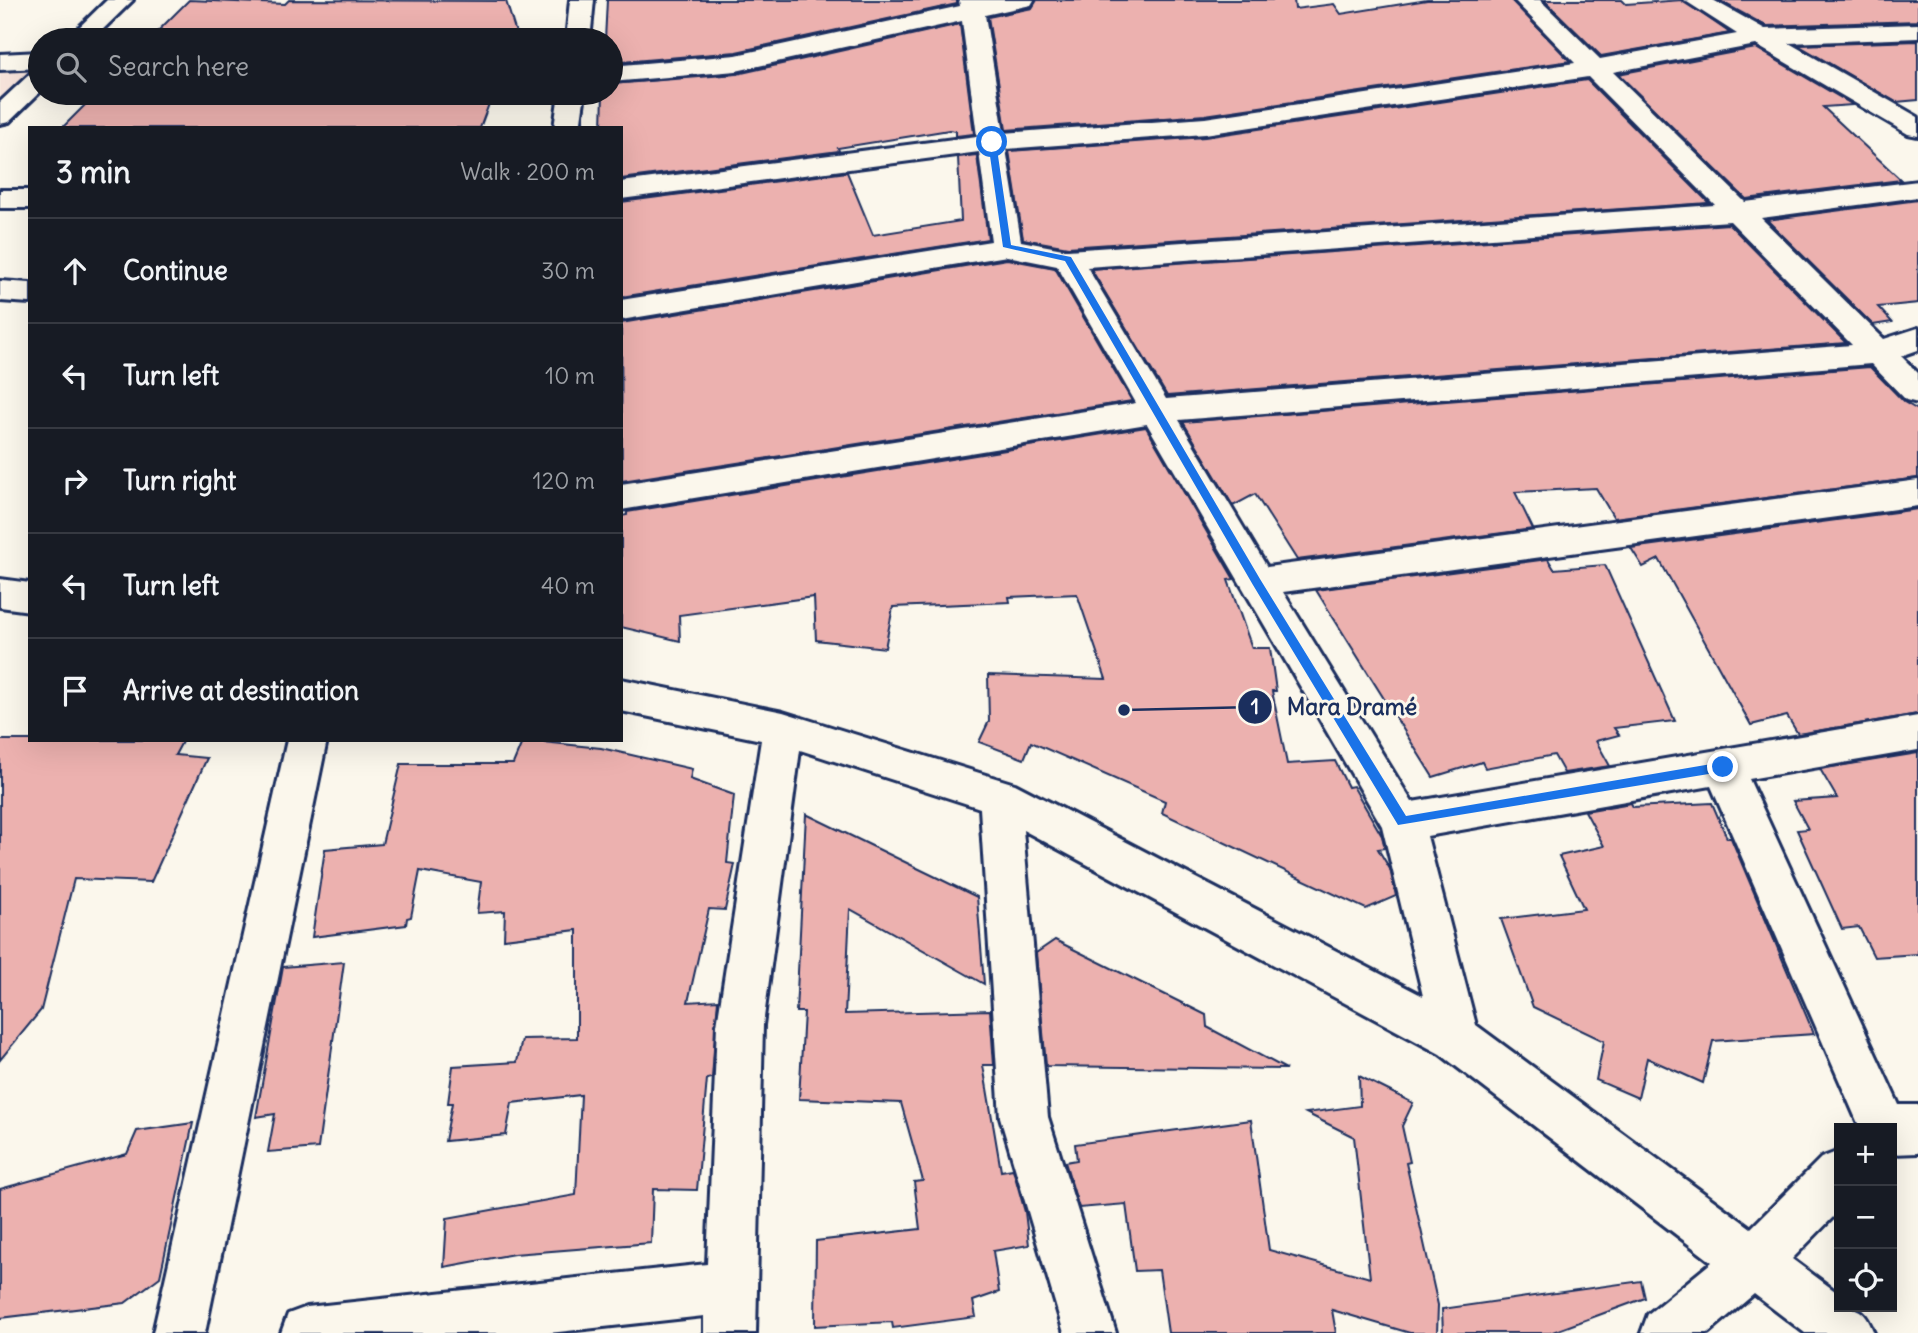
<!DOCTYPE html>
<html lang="en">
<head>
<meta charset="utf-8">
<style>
	body { margin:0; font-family:Delius,sans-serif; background:#20242c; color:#f1f3f6 }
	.controls { position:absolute; right:21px; bottom:21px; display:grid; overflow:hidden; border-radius:0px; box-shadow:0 7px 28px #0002 }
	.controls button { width:63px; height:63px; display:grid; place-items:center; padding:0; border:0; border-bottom:2px solid #363941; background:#171b24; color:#f1f3f6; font:35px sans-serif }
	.stop { position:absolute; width:21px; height:21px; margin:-16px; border:5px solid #1a73e8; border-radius:50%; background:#fff }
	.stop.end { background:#1a73e8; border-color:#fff; box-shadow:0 2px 7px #0008 }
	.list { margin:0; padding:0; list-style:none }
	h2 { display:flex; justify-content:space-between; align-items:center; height:91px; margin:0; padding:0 28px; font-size:30px }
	h2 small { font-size:23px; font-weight:400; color:#9ea1a6 }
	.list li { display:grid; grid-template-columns:46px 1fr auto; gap:21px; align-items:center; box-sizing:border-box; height:105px; padding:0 28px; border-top:2px solid #363941 }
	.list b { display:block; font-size:26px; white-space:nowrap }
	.list em { font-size:23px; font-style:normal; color:#9ea1a6 }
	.icon { flex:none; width:38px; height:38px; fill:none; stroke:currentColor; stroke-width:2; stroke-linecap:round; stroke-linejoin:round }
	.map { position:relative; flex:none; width:1918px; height:1333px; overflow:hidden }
	.search { position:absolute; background:#171b24; box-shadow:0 7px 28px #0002; left:28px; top:28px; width:595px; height:77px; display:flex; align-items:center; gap:18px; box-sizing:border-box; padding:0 24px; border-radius:38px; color:#9ea1a6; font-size:26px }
	.panel { position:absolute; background:#171b24; box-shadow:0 7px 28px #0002; left:28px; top:126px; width:595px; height:616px; border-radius:0px }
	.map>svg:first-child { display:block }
	.built { fill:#f6e2da }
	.building { fill:#ecb1af; stroke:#1b2f5e; stroke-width:2 }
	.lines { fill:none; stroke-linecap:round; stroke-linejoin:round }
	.minor-casing { stroke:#1b2f5e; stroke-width:6 }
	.secondary-casing { stroke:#1b2f5e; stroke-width:6 }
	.minor { fill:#fbf7ec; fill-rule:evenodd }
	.secondary { fill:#fbf7ec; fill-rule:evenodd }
	.route { fill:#1a73e8 }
	.leader { fill:none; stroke:#1b2f5e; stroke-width:2.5 }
	.callout-dot { fill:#1b2f5e; stroke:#fbf7ec; stroke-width:2.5 }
	.mark-label { font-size:21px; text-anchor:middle; font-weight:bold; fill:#fff }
	.callout-label { font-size:23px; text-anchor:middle; font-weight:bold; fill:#1b2f5e; stroke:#fbf7ec; stroke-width:6; stroke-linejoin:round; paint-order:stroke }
</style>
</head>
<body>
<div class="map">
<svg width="1918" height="1333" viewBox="0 0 1918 1333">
	<rect width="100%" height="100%" fill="#fbf7ec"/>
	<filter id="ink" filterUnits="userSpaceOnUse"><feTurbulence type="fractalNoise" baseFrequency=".0143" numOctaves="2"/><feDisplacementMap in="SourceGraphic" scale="14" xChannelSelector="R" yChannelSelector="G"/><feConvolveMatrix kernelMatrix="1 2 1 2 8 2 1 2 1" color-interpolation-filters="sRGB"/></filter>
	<g filter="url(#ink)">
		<!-- built -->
		<path class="built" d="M33,70l-33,30v-28z"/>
		<!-- building -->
		<g class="building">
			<path d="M189,0l96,4 4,-4 217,1 10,32 -2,7h-365z"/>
			<path d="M607,0h350v4l-221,48 -125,11v-23h-6z"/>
			<path d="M1037,0h257l1,9 39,-5 7,10 86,-14h84l59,61 -365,54 -199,15 -18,-113 44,-9z"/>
			<path d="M1544,0h78l4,4 56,-4 48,33 -129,23z"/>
			<path d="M1718,0h200v21l-152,5z"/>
			<path d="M960,24l14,110 -18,2v-5l-7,-1 -111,18 1,3 -218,28v-51h-19l1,-35h8v-9l126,-10z"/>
			<path d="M1918,41v59l-22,2 -98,-57z"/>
			<path d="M1756,48l97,57 -30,2 78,73 -155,19 -128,-125z"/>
			<path d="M1587,80l122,123 -641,44 -45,-8 -14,-88 196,-14z"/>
			<path d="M97,93h396l-13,35h-418z"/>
			<path d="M977,155l11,84 -367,58v-95l226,-30 26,63 88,-14 -3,-64z"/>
			<path d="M1918,200v103l-40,4 14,15 -19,3 -106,-105z"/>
			<path d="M1729,224l117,119 -679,53 -76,-127z"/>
			<path d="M1007,259l48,9 77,133 -510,80 -1,-158z"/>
			<path d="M1870,367l34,35 14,8v68l-304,40 -18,-30 -81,4 18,37 -236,31 -42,-66 -22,12 -50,-84z"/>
			<path d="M1146,427l88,152 -6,1 24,68h18l6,43h-4l15,73 48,-3 13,26 5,-1 29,50 3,12 -7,1 12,20 6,27 -30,13 -204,-96 3,-12 -134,-59 -7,17 -45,-17 10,-21 -1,-46 118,4 -29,-85 -68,3 1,5 -117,5 -8,41 -69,-8 -2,-43 -135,18 1,26 -59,-14v-111l6,-1v-3z"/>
			<path d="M1918,509v205l-120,20 -11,-18 -36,9 -92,-166 -16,8 -12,-19z"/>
			<path d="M1548,559l6,10 51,-4 70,156 -61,7 5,7 -23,6 14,25 -46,7 -10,-18 -69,13 -3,-6 -49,15 -117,-187z"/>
			<path d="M0,740h183l-8,15 32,3 -56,124 -77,-3 -33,131 -41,50z"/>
			<path d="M523,740l78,8 91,21 -2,10 44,16 -7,68 8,1 -10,46 -16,-1 -21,93 30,-2 -6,78 -5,1 -10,111 -44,-1 -2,54 -137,11 -70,13 3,-49 129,-23 5,-100 -69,8 -6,32 -61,6 7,-38h-4l5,-37 64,-4 5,-23 55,-1v-108l-73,9 1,-28 -28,2 4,-31 -61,-11 -9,46 -4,1 -1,7 -94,12 13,-88 57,-5 19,-80h112z"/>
			<path d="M1918,753v201l-44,3 -15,-30 -17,2 -45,-99 11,-1 -15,-28 44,-3 -17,-29z"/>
			<path d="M1631,803l2,4 79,-4 15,35h4l83,196 -101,7 -10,42 -56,-25 -9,40 -42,-18 8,-39 -71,-34 -32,-88 83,-10 -25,-53 45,-10 -19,-35z"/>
			<path d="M806,814l171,83 7,87 -134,-75 -5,105 145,-4 4,55h-11l18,106 12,-2 12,43 4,33 -36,6 6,41 -26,9 3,16 -83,11 -1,-6 -77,4 1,-85 104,-12 -6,-47 9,-1 -22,-78 -102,-4 5,-87h-8z"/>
			<path d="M1055,940l151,75 1,12 79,42 -240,-3 -10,-113z"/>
			<path d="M344,962l-26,186 -50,4 7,-38 -19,3 27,-150z"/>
			<path d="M1359,1076l54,27 -11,23 8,36 -4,1 32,142 -1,28h-27l-78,-23 4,23h-168l-9,-63 -24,1 -9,-67 -47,4 -14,-46 12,-2 -2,-16 176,-24 18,130 101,28 -16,-141 -48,-24 54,-7z"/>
			<path d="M193,1123l-33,154 -35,26 -125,15v-129l127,-35 10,-23z"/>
			<path d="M1641,1281l4,17 -95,35h-107l-1,-24z"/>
		</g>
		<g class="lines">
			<defs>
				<g id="minor">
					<path d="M570,0h24l-4,40h-24z"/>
					<path d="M959,0h75l-3,5 -46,10 19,118 201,-15 370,-55 -61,-63h26l60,59 137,-25 -53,-34h29l52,29 153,-5v14l-129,5 129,74v19l-10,-2 -152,-89 -143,27 132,130 173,-21v16l-157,21 123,121 34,-11v22l-17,6 17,17v30l-12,-3 -35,-36 -692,56 88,147 651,-87v26l-635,86 129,210 506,-86v34l-169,29 150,326h19v48l-26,1v-26h-32l-149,-342 -284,50 49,189 275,203 70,-70 18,-7v60l-47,48 47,35v13c22,0 27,6 35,26h-69l-51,-39 -46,39h-67l7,-19 64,-52 -272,-208 -417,-224 25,287 68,216h-52l-64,-216 -20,-309 -180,-58 -37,275 -7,308h-52v-17l-155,17h-268l7,-19 19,-7 400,-43 10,-239 44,-285 -140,-29v-32l162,33 232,72 408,212 -41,-170 -235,-402 -526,86v-26l515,-81 -79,-137 -50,-10 -386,64v-20l370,-59 -12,-89 -358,47v-17l356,-46 -15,-115 -226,50 -125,11v-16l125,-11 224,-49zM1588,77l127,128 -647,45 -47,-9 -15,-92 199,-15zM1730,221l122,124 -686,54 -79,-132z"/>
					<path d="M40,52v16l-40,2v-16z"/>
					<path d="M559,93h26l-5,35h-26z"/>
					<rect x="0" y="190" width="30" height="18"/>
					<path d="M0,281l30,2v20l-30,-2z"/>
					<path d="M0,579l30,4v28l-30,-4z"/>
					<path d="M287,740h40l-122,593h-52z"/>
				</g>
				<g id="secondary">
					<path d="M107,0h26l-41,40h-26z"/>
					<path d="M40,70v22l-31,30 -9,2v-22l31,-29z"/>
				</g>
			</defs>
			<!-- minor casing -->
			<use href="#minor" class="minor-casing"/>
			<!-- secondary casing -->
			<use href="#secondary" class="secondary-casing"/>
			<!-- minor -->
			<use href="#minor" class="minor"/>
			<!-- secondary -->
			<use href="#secondary" class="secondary"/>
		</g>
	</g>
	<!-- route -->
	<path class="route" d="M992,139l4,3 15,103 60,12 189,322 146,237 317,-54 6,5 -2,4 -329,54 -145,-240 -188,-324 -62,-14 -15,-105z"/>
	<!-- callouts -->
	<path class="leader" d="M1124 710L1255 707"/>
	<g class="callout-dot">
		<circle cx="1124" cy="710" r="7"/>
		<circle cx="1255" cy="707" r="18"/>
	</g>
	<g class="mark-label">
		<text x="1255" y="714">1</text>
	</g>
	<g class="callout-label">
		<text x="1352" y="715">Mara Dramé</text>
	</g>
</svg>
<div class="controls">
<button>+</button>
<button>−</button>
<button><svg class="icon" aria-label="locate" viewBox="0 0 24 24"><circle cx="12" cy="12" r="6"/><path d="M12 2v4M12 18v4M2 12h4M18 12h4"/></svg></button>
</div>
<div class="stop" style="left:992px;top:142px"></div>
<div class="stop end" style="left:1723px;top:767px"></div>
<div class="search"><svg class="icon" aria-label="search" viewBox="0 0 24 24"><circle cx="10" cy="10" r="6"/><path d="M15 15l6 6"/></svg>Search here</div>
<section class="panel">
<h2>3 min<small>Walk · 200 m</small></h2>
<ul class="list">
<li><svg class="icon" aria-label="ahead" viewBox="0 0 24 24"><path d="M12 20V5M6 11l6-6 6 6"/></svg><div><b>Continue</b></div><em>30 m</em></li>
<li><svg class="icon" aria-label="left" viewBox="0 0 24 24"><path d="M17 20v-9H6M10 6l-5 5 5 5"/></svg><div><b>Turn left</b></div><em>10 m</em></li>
<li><svg class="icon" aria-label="right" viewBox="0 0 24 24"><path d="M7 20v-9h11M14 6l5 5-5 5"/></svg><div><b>Turn right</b></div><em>120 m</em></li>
<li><svg class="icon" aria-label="left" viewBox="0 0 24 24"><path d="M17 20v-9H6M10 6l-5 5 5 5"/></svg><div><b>Turn left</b></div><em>40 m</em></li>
<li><svg class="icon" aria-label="arrive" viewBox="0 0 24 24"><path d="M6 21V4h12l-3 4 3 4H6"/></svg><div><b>Arrive at destination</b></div></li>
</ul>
</section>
</div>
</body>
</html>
